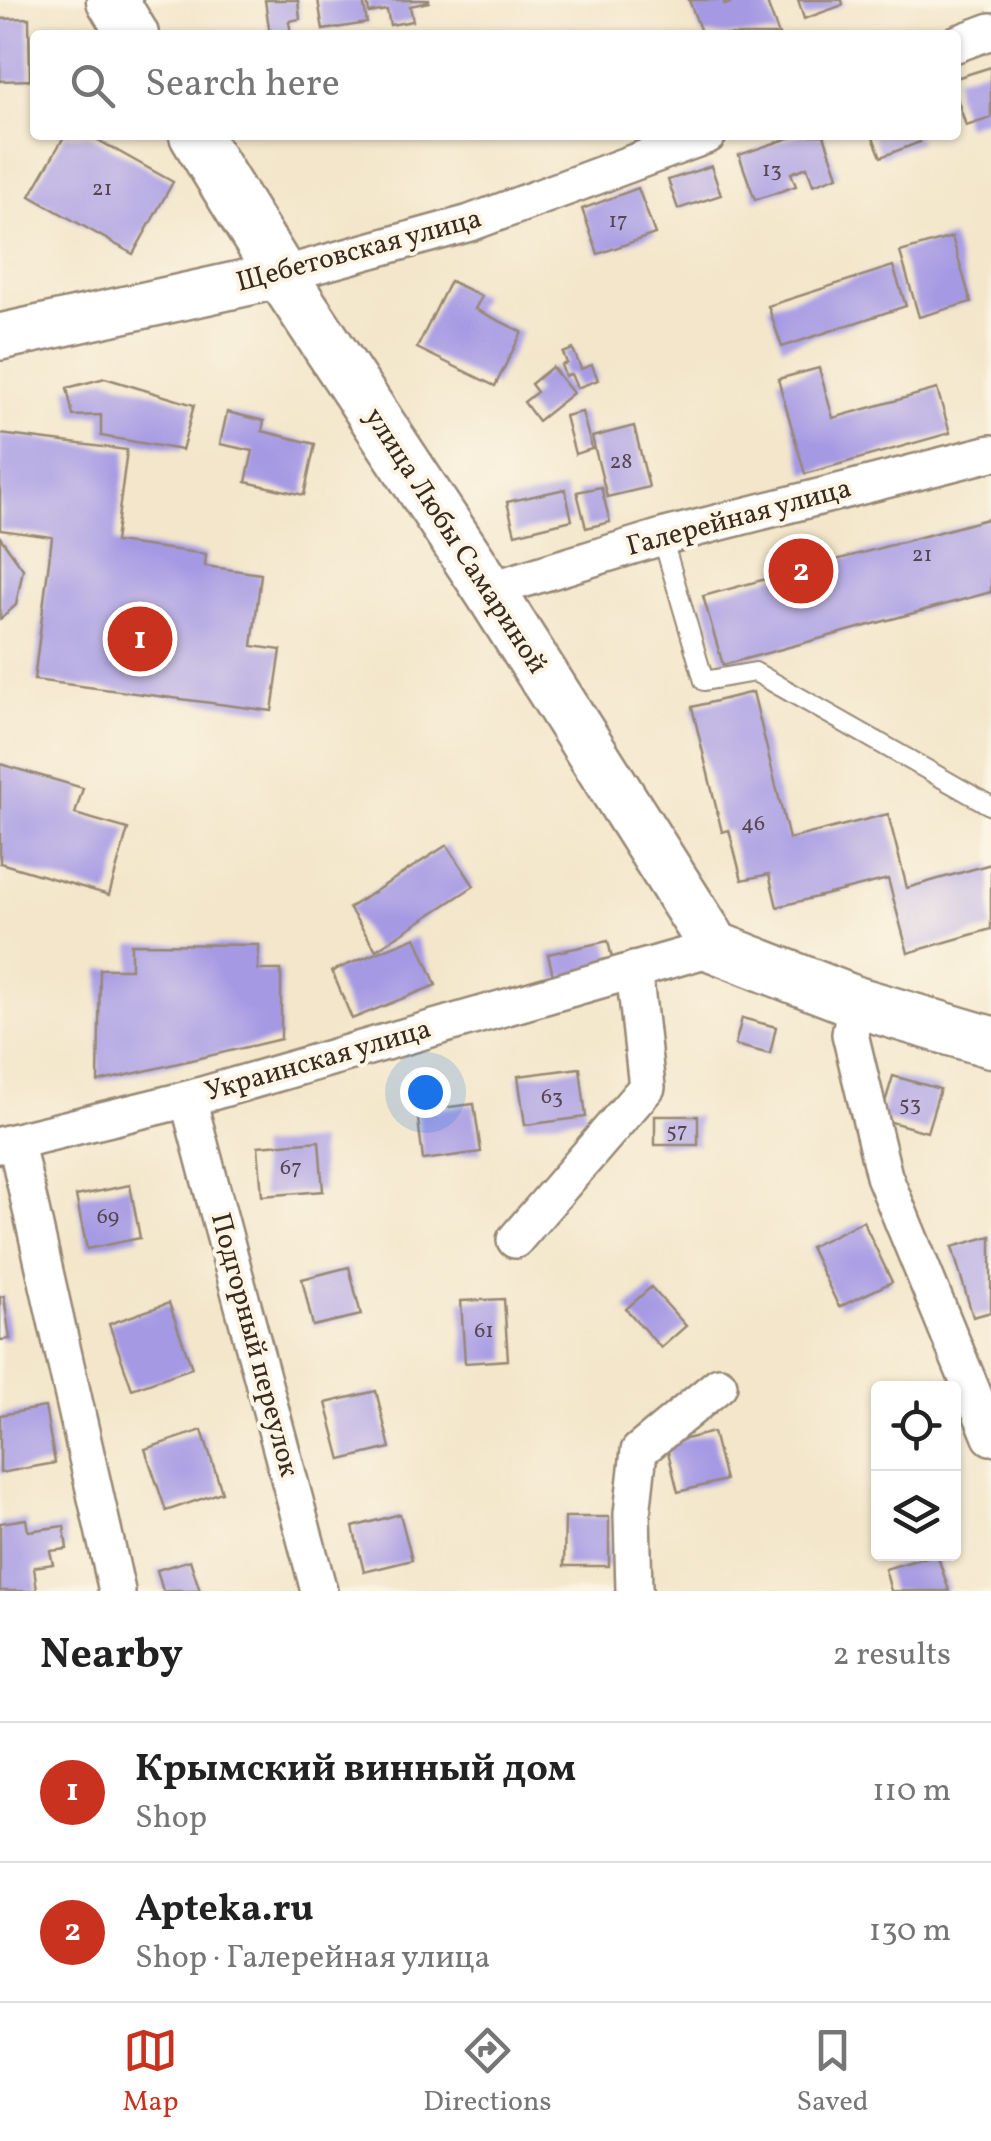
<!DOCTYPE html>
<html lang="en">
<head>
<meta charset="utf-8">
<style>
	body { margin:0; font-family:Vollkorn,serif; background:#f6f6f6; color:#222 }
	.controls { position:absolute; right:30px; bottom:30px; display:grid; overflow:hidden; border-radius:10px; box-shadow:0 2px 8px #0004 }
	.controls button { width:90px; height:90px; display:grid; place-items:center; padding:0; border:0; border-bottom:2px solid #e0e0e0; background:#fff; color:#222; font:50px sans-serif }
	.you { position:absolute; left:425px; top:1092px; width:35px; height:35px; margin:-25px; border:8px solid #fff; border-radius:50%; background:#1a73e8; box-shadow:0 0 0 15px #1a73e833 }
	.badge { display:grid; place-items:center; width:65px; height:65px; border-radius:50%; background:#c8321e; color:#fff; font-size:32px; font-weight:700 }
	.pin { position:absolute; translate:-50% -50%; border:5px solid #fff; box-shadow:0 2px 10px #0006 }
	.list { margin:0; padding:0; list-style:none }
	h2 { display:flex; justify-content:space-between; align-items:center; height:130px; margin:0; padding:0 40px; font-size:42px }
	h2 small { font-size:32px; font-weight:400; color:#767676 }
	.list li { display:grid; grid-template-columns:65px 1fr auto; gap:30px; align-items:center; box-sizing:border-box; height:140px; padding:0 40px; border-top:2px solid #e0e0e0 }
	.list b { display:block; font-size:38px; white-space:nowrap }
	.list p { margin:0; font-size:32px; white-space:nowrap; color:#767676 }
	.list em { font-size:32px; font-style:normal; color:#767676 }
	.icon { flex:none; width:55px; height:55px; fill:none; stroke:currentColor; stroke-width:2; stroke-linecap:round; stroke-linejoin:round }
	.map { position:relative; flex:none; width:991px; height:1591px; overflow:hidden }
	.search { position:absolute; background:#fff; box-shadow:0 2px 8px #0004; left:30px; right:30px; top:30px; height:110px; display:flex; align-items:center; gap:25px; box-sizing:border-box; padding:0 35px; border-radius:10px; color:#767676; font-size:38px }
	.sheet { height:410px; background:#fff }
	nav { display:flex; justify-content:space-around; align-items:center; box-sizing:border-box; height:140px; border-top:2px solid #e0e0e0; background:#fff; font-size:28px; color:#767676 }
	nav a { display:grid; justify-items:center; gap:5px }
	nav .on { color:#c8321e }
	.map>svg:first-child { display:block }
	.building { fill:#a599e4 }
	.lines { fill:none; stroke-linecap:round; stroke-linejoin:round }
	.service-casing { stroke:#978874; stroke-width:22 }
	.minor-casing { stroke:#978874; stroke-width:40 }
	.tertiary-casing { stroke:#978874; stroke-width:50 }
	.secondary-casing { stroke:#978874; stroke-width:55 }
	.service { stroke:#fff; stroke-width:18 }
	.minor { stroke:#fff; stroke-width:35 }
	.tertiary { stroke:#fff; stroke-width:45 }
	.secondary { stroke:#fff; stroke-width:50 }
	.labels { text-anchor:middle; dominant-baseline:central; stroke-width:8; stroke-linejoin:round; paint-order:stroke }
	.number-label { font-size:22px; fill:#564650 }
	.street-label { font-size:28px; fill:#3b2a1e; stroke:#fcf5e5 }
</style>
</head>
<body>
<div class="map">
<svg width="991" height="1591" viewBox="0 0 991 1591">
	<rect width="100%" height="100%" fill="#fcf5e5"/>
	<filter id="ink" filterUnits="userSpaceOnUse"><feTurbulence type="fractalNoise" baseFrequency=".01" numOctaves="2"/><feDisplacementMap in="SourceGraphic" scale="20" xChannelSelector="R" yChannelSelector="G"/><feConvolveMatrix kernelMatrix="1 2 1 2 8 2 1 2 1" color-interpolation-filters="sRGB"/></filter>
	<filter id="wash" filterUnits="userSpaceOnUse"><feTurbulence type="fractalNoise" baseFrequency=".0048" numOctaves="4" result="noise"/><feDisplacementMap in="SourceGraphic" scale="40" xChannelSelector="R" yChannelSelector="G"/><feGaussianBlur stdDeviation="2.25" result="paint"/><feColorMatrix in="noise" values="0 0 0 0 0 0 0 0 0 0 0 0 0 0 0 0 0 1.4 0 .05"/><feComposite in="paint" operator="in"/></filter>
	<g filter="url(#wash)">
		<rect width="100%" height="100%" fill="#f3e6ca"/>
		<g id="blocks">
			<!-- building -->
			<g class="building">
				<path d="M265,0h33l2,19 -11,2 2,14h-21z"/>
				<path d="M318,0h45l4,23 -44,7z"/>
				<path d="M367,0h62v2l-19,4 3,15 -23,4 -3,-15 -18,3z"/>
				<path d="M689,0h34l2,5 13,-5h28l13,35h-77z"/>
				<path d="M798,0h44l1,5 -39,14z"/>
				<path d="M29,18l1,62 -30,1v-62z"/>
				<path d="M991,67v51l-25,8 -10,-31v-17z"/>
				<path d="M65,135h24l84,47 -40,72 -103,-58z"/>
				<path d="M798,135h26l14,41 -25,9 -6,-18 -16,6 5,13 -41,14 -16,-45z"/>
				<path d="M872,135h45l3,7 -39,15z"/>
				<path d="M711,166l10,29 -43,14 -10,-29z"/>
				<path d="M638,188l17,46 -57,20 -16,-45z"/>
				<path d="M952,237l19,65 -52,15 -19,-65z"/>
				<path d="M893,266l13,40 -124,41 -14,-41z"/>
				<path d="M450,281l32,15 -7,13 47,23 -27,54 -78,-38z"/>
				<path d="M573,349l8,20 11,-4 6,15 -21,8 -6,-14 -6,2 -4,-11 6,-2 -4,-10z"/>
				<path d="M552,367l21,26 -35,28 -14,-19 13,-10 -6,-8z"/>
				<path d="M819,368l14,50 104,-29 13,44 -145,41 -27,-95z"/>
				<path d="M105,378l89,27 -12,45 -81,-14v-21l-28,1 -6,-28z"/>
				<path d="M227,412l37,9 -2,10 53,13 -11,51 -58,-13 7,-31 -33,-7z"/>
				<path d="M582,412l10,37 -17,5 -10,-38z"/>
				<path d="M634,426l15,61 -42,10 -15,-60z"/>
				<path d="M0,434l127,16 -12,92 91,12 -1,12 56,8 -9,72 29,4 -9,61 -238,-31 18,-143 -52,-7z"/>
				<path d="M601,487l9,35 -24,6 -9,-36z"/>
				<path d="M565,489l7,31 -57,14 -8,-32z"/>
				<path d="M991,518v74l-268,73 -20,-69z"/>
				<path d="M0,537l23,32 -7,36 -16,14z"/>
				<path d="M753,692l36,147 99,-25 19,74 84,-24v65l-83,24 -20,-74 -111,28 -8,-33 -27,6 -13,-50 -7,2 -30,-125z"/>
				<path d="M0,764l83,24 -8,26 53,15 -19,66 -109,-32z"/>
				<path d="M447,845l27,41 -98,64 -27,-42z"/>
				<path d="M416,937l20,48 -84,34 -20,-48z"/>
				<path d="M608,941l6,26 -60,13 -6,-26z"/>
				<path d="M131,944l128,1 -1,25h23v69l-183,43 2,-113h31z"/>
				<path d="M742,1018l34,9 -6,27 -35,-9z"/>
				<path d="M580,1068l6,49 -61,8 -7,-49z"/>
				<path d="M893,1076l47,13 -13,43 -47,-13z"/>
				<path d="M474,1104l7,48 -58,8 -6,-49z"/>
				<rect x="655" y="1116" width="43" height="29"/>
				<path d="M319,1141l4,50 -61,5 -4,-50z"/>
				<path d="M130,1185l10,53 -53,11 -11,-53z"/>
				<path d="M863,1221l29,61 -53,25 -29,-60z"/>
				<path d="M991,1236v76l-18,5 -21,-70z"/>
				<path d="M349,1267l12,48 -48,11 -11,-47z"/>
				<path d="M651,1287l35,39 -25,22 -35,-39z"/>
				<path d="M4,1296l6,43 -10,1v-43z"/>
				<path d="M504,1299l4,61 -43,3 -4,-62z"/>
				<path d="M169,1303l23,65 -60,21 -23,-65z"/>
				<path d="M376,1391l14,57 -49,12 -15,-57z"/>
				<path d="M45,1407l10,56 -55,10v-58z"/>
				<path d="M202,1430l20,62 -56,19 -21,-62z"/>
				<path d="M713,1432l12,48 -47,12 -12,-48z"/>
				<path d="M400,1514l12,46 -48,12 -11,-45z"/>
				<path d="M565,1517h44v49h-45z"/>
				<path d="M26,1519l2,12 36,-5 3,23 -17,2 3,13 -19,3 3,24h-37v-68z"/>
				<path d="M937,1554l12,37h-58l-6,-22z"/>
				<path d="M190,1560l10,31h-37l-6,-21z"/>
			</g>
		</g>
	</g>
	<g filter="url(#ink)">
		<use href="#blocks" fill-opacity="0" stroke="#978874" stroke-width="2.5"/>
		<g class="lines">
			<defs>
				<path id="service" d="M662,537l42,144 51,-9 236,134"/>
				<g id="minor">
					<path d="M956,44l35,-13"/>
					<path d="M281,275l189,-52 238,-88"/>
					<path d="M489,590l173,-53 329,-84"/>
					<path d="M856,1002l-6,32 34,142 107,261"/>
					<path d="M188,1099l131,492"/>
					<path d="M16,1143l101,448"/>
					<path d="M0,1145l188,-46 527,-152"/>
					<path d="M515,1240l132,-153 -13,-117"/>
					<path d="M634,1591l-2,-77 7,-63 80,-66"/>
				</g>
				<path id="tertiary" d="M0,337l281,-62"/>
				<g id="secondary">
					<path d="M112,0l21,35"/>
					<path d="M195,135l86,140 208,315 226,357 141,55 135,40"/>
				</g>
			</defs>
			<!-- service casing -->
			<use href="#service" class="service-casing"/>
			<!-- minor casing -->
			<use href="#minor" class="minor-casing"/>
			<!-- tertiary casing -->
			<use href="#tertiary" class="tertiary-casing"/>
			<!-- secondary casing -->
			<use href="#secondary" class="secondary-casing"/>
			<!-- service -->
			<use href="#service" class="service"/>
			<!-- minor -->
			<use href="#minor" class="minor"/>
			<!-- tertiary -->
			<use href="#tertiary" class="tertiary"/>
			<!-- secondary -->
			<use href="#secondary" class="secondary"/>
		</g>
	</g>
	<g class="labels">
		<!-- number labels -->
		<g class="number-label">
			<text x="772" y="170">13</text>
			<text x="102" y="189">21</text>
			<text x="618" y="221">17</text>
			<text x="621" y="462">28</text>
			<text x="922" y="555">21</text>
			<text x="753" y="824">46</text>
			<text x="552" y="1097">63</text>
			<text x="910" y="1104">53</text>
			<text x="677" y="1131">57</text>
			<text x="291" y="1168">67</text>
			<text x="108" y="1217">69</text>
			<text x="484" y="1331">61</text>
		</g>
		<!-- street labels -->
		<g class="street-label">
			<text transform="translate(359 251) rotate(-15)">Щебетовская улица</text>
			<text transform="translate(739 518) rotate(-15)">Галерейная улица</text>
			<text transform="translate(455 541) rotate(57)">улица Любы Самариной</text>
			<text transform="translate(318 1061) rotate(-16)">Украинская улица</text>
			<text transform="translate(254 1345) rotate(75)">Подгорный переулок</text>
		</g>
	</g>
</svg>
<div class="controls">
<button><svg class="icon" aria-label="locate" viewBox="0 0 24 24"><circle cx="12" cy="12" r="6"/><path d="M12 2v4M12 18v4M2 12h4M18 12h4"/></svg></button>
<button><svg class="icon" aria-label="layers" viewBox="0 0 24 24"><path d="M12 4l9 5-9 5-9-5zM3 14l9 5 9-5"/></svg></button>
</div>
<div class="you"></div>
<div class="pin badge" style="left:140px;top:639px">1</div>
<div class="pin badge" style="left:801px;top:571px">2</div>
<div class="search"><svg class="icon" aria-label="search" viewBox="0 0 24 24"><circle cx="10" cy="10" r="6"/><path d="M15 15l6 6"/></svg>Search here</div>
</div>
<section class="sheet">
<h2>Nearby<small>2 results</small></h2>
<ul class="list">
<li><span class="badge">1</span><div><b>Крымский винный дом</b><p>Shop</p></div><em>110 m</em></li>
<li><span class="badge">2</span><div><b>Apteka.ru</b><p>Shop · Галерейная улица</p></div><em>130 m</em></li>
</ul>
</section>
<nav>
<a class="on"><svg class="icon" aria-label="map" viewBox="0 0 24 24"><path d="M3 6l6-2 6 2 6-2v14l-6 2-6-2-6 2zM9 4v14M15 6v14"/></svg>Map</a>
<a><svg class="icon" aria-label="directions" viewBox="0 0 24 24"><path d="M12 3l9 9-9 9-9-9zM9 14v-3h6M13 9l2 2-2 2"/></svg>Directions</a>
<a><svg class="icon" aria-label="saved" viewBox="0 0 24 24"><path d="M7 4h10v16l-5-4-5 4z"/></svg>Saved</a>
</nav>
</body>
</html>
